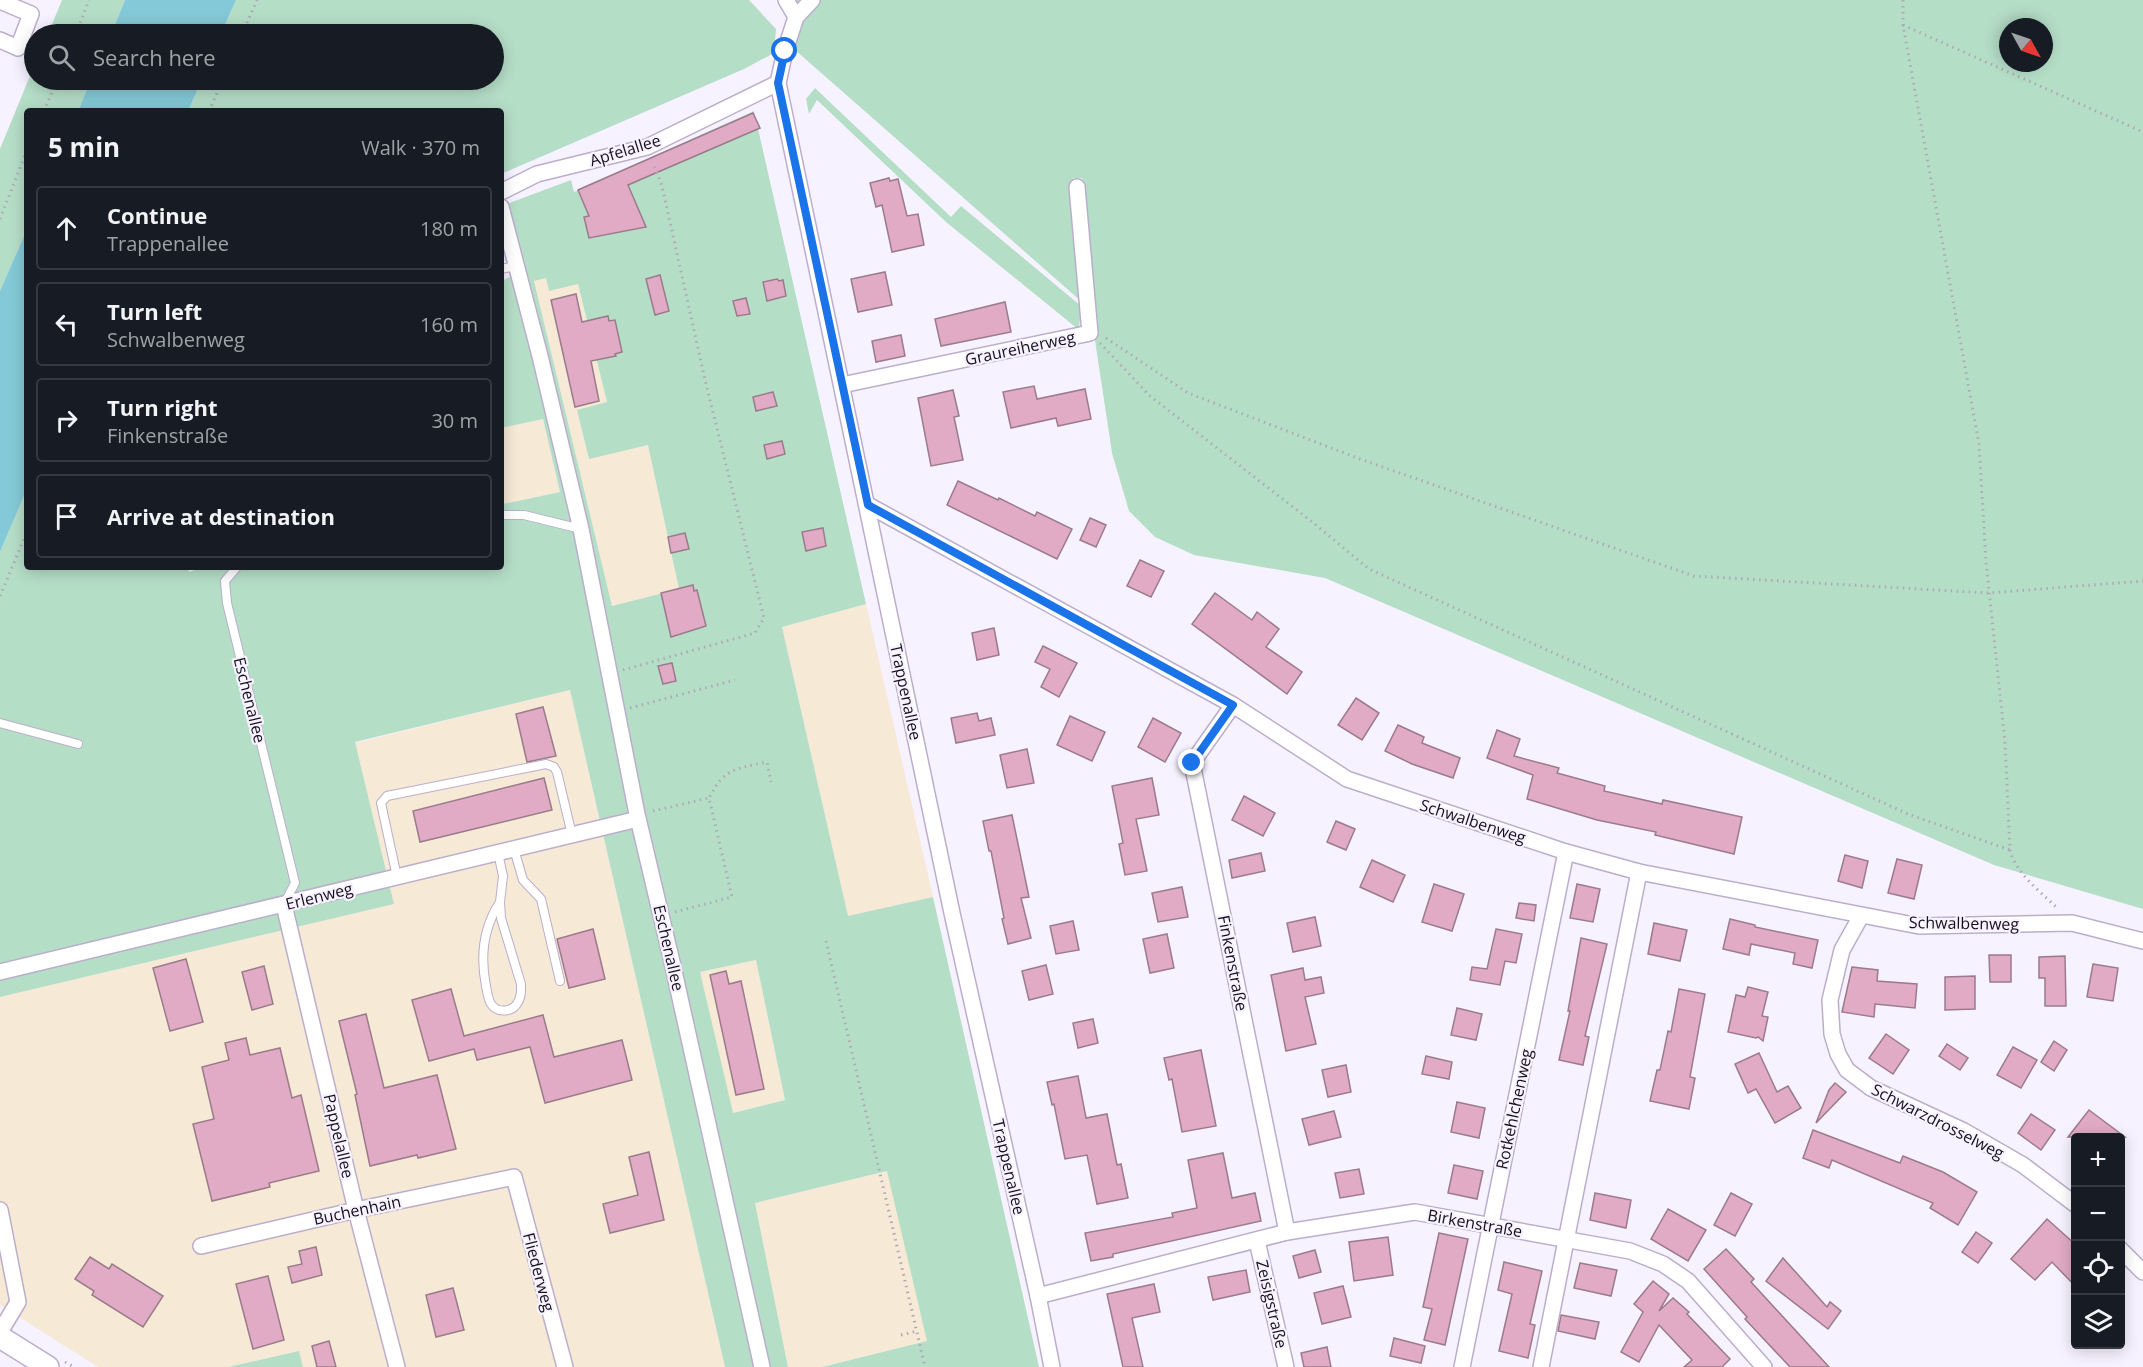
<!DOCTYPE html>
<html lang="en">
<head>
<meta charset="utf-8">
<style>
	body { margin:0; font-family:"Open Sans",sans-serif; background:#242831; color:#f1f3f6 }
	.controls { position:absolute; right:18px; bottom:18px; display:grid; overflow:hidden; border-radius:6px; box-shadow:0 3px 15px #0003 }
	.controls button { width:54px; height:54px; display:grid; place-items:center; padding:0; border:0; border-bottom:2px solid #363941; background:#171b24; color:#f1f3f6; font:30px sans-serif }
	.compass { position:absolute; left:1999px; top:18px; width:54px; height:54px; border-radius:50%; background:#171b24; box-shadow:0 3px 15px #0003; rotate:130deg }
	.stop { position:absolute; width:18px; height:18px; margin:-14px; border:4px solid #1a73e8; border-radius:50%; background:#fff }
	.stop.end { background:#1a73e8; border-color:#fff; box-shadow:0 2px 6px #0008 }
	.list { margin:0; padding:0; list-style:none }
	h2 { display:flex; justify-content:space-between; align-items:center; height:78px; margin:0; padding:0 24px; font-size:26px }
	h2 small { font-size:20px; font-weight:400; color:#9ea1a6 }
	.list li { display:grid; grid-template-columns:39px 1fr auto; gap:18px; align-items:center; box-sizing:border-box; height:84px; margin:0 12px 12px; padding:0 12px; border:2px solid #363941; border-radius:6px }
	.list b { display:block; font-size:22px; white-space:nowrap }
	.list p { margin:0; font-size:20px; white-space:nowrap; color:#9ea1a6 }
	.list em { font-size:20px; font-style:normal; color:#9ea1a6 }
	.icon { flex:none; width:33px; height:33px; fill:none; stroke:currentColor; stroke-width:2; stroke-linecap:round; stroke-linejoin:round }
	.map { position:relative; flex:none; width:2143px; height:1367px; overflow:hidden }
	.search { position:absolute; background:#171b24; box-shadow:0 3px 15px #0003; left:24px; top:24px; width:480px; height:66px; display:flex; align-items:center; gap:15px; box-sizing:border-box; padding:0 21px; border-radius:33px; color:#9ea1a6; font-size:22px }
	.panel { position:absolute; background:#171b24; box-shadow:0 3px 15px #0003; left:24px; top:108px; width:480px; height:462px; border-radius:6px }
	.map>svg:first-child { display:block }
	.industrial { fill:#f6e9d5 }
	.green { fill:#b5dec7; fill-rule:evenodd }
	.water { fill:#84c9d7 }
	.building { fill:#e1abc5; stroke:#9b7b8b; stroke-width:1.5 }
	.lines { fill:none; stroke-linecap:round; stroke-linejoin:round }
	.service-casing { stroke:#bbaecc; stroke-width:10 }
	.minor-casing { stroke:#bbaecc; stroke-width:18 }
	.secondary-casing { stroke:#bbaecc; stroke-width:24 }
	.path { stroke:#aea9b6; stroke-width:3; stroke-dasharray:1.5 4.5; stroke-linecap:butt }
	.service { stroke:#fff; stroke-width:8 }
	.minor { stroke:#fff; stroke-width:15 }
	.secondary { stroke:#fff; stroke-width:21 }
	.route { stroke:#1a73e8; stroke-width:8 }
	.labels { text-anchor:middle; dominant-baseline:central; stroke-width:4.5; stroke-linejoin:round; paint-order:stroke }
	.street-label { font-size:16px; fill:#16111c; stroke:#f7f2ff }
</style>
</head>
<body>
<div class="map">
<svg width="2143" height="1367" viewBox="0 0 2143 1367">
	<rect width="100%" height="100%" fill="#f7f2ff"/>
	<!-- industrial -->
	<g class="industrial">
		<path d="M546,277l4,14 28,-7 29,118 -19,56 60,-13 31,144 -67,17 -78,-325z"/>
		<path d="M543,419l17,73 -57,12 -2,-9v-67z"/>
		<path d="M866,604l67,293 -85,20 -66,-290z"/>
		<path d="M570,690l155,677h-422l-4,-16 -71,16h-130l-98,-62v-308l394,-93 -39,-161z"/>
		<path d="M756,960l29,140 -53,13 -32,-141z"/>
		<path d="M888,1171l39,170 -105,26h-34l-33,-164z"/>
	</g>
	<!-- green -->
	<g class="green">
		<path d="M62,0h63l-14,34h-63z"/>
		<path d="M236,0h513l27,29 -2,24 -30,16 -243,105v-63h-313l14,-31h292v-46h-273z"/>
		<path d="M796,0h1347v909l-149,-44 -669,-287 -131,-23 -39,-18 -26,-26 -17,-58 -22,-146 -8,-129h-9l9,124 -288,-253 7,-34zM2008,27h36v36h-36z"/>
		<path d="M34,66v14h57l-13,31h-51v118l-27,62v-142z"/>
		<path d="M815,88l136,129 10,-11 120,100 -2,24 -133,-108 -129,-122 -8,14 -3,-15z"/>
		<path d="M754,111l112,493 -84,23 66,289 85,-19 106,470h-217l105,-26 -40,-170 -132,32 33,164h-63l-155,-677 -215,52 39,162 -394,93v-445l27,-63v78h161l1,5 15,-5h297v-72l2,9 57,-12 -17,-73 -42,9v-147l9,-4 -9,-41v-30l70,-26 3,12zM546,278l3,13 29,-7 29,118 -30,8 12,49 59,-14 31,144 -67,17 -78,-325zM756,960l29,140 -52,13 -33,-141z"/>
		<path d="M299,1351l4,16h-75z"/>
	</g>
	<!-- water -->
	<g class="water">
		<path d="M125,0h111l-15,34h-110z"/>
		<path d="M91,80h111l-14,31h-110z"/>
		<path d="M27,229v260l-27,63v-261z"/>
	</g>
	<!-- building -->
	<g class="building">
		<path d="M753,113l7,15 -132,57 18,42 -57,11 -5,-21 5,-1 -11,-26z"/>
		<path d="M889,178l1,3 8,-2 9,37 11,-2 6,31 -32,7 -10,-47 -6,2 -6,-24z"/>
		<path d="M885,272l7,33 -34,7 -7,-33z"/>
		<path d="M660,275l9,36 -14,4 -9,-36z"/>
		<path d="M777,279l2,2 4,-1 3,16 -19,5 -4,-19z"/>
		<path d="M576,294l6,28 26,-6 1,5 6,-1 7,32 -7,2 1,2 -25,5 8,40 -24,6 -24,-107z"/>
		<path d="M746,298l4,16 -13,2 -4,-15z"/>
		<path d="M1005,302l6,30 -70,14 -6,-27z"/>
		<path d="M901,335l4,21 -29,6 -4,-21z"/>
		<path d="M1034,386l3,13 48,-10 6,30 -33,7 -2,-8 -45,10 -8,-36z"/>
		<path d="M953,390l6,26 -5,1 9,43 -32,6 -13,-68z"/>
		<path d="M773,392l4,14 -21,5 -3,-14z"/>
		<path d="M782,441l3,13 -18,5 -3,-14z"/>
		<path d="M958,481l40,19 1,-2 36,18 2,-4 35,17 -15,30 -110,-54z"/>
		<path d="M1090,518l16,7 -10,22 -16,-7z"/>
		<path d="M823,528l3,18 -20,5 -4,-19z"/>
		<path d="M685,533l4,16 -18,4 -3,-16z"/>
		<path d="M1140,560l24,11 -13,26 -24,-11z"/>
		<path d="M693,585l1,6 3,-1 9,36 -35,11 -10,-44z"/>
		<path d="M1215,593l37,27 5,-8 22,17 -13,18 36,25 -15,22 -95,-70z"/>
		<path d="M994,628l5,27 -22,5 -5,-27z"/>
		<path d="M1043,646l34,17 -18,34 -18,-10 9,-18 -15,-7z"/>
		<path d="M672,663l4,18 -13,3 -5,-18z"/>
		<path d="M1356,698l23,15 -17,27 -24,-15z"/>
		<path d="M543,707l13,49 -29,6 -11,-48z"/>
		<path d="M977,713l2,8 12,-3 4,17 -39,8 -5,-25z"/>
		<path d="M1070,716l35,16 -13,29 -35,-16z"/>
		<path d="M1153,718l28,15 -16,29 -27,-15z"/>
		<path d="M1398,725l26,12 -2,6 38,15 -7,20 -41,-14 -27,-13z"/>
		<path d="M1497,730l23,9 -6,17 45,12 -2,5 48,13 -1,5 58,13 1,-4 79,17 -8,37 -79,-19 1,-3 -59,-12 -70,-21 6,-24 -46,-17z"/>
		<path d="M1027,749l7,34 -27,5 -7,-33z"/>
		<path d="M544,778l8,32 -132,32 -7,-31z"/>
		<path d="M1152,778l7,37 -23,4 11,52 -22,4 -6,-31 4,-1 -11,-57z"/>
		<path d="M1244,796l31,17 -12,23 -31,-16z"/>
		<path d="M1012,815l17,82 -8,1 10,40 -23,6 -6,-25 2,-1 -13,-67h-2l-6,-30z"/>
		<path d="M1336,821l19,8 -9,21 -19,-8z"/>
		<path d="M1261,853l4,18 -33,7 -3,-18z"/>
		<path d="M1845,855l23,6 -6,27 -24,-7z"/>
		<path d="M1897,859l25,6 -8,34 -26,-6z"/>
		<path d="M1372,860l33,15 -12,27 -33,-15z"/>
		<path d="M1434,884l30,10 -12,37 -30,-9z"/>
		<path d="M1577,884l23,5 -7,33 -23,-4z"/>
		<path d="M1182,887l6,30 -30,5 -6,-29z"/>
		<path d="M1519,903l17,2 -2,16 -18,-3z"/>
		<path d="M1315,917l6,29 -28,6 -6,-29z"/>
		<path d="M1730,919l25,6v2l63,13 -6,28 -19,-4 2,-11 -44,-9 -2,11 -26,-6z"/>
		<path d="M1073,921l6,29 -23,4 -6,-28z"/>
		<path d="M1654,923l33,7 -7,31 -32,-7z"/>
		<path d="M593,929l12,50 -36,9 -12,-49z"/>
		<path d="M1496,929l26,5 -6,29 -11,-2 -5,24 -30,-5 2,-13 15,2z"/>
		<path d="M1167,934l7,34 -24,5 -7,-34z"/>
		<path d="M1581,938l26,6 -22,92 4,1 -6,28 -24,-5 11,-49h-2z"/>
		<path d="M1989,955h22v27h-21z"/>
		<path d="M2065,956l1,50h-21v-28h-6v-21z"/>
		<path d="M186,959l17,63 -33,9 -17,-63z"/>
		<path d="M2093,964l25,4 -5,33 -26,-4z"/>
		<path d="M1046,965l7,29 -24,6 -7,-29z"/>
		<path d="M264,966l9,38 -21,6 -10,-38z"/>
		<path d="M1852,967l26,3 -1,11 40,3 -2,24 -40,-4 -1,13 -32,-5z"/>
		<path d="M1303,968l2,12 16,-3 3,16 -19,4 11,47 -30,7 -15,-76z"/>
		<path d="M726,971l3,13 12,-3 23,108 -28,6 -26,-120z"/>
		<path d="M1975,976v33l-30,1v-33z"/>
		<path d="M1748,987l20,5 -6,24 6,1 -5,24 -5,-4 -2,1 -28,-6 8,-37 9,2z"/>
		<path d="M451,989l13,47 79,-21 11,42 68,-17 10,40 -87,23 -15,-56 -53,13 -3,-11 -45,12 -17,-61z"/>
		<path d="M1679,989l26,5 -15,83 5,1 -6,31 -39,-8 7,-31h3l8,-39 3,1z"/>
		<path d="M1457,1008l25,6 -6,26 -25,-5z"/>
		<path d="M366,1014l18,74 53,-13 19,74 -38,9 -1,-3 -47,11 -15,-71 2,-1 -18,-73z"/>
		<path d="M1093,1019l5,24 -20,5 -5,-25z"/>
		<path d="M1886,1034l23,16 -16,24 -24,-16z"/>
		<path d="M246,1038l4,17 30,-7 12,50 9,-3 18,76 -50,12 1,4 -58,14 -19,-77 21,-5 -12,-52 27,-7 -4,-17z"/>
		<path d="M2054,1041l13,9 -13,21 -13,-9z"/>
		<path d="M1947,1044l21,14 -8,12 -21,-14z"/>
		<path d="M2013,1047l24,13 -16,28 -24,-13z"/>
		<path d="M1201,1050l15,76 -34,6 -10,-53 -3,1 -5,-22z"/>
		<path d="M1759,1053l18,39 11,-6 13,22 -26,15 -19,-34 -8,4 -13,-29z"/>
		<path d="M1426,1056l26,6 -3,17 -27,-5z"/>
		<path d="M1346,1065l5,27 -23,5 -6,-27z"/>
		<path d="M1078,1076l8,42 21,-4 10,51 4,-1 7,34 -31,6 -10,-49 -22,4 -11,-55 -2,1 -5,-23z"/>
		<path d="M1835,1083l11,9 -30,31 13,-33z"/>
		<path d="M1457,1102l28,6 -6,30 -28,-6z"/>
		<path d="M2089,1110l36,27h-57z"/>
		<path d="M1334,1111l7,26 -32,8 -7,-26z"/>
		<path d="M2031,1114l24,16 -14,20 -23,-17z"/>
		<path d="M1813,1130l87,33 3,-7 40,16 34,20 -19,33 -28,-17 3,-5 -101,-43 -3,8 -26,-10z"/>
		<path d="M649,1152l15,68 -54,13 -7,-29 35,-9 -9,-38z"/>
		<path d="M1223,1153l9,45 23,-5 6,28 -148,33v3l-22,4 -6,-28 88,-16 -1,-4 25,-5 -9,-48z"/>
		<path d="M1454,1165l29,6 -6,28 -29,-6z"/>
		<path d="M1359,1169l5,25 -24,4 -5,-25z"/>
		<path d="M1595,1193l36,7 -5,28 -36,-8z"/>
		<path d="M1731,1193l21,11 -17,32 -21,-11z"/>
		<path d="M1668,1209l38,21 -18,31 -37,-22z"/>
		<path d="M2047,1219l29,26v42l-24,-25 -17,18 -24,-21z"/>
		<path d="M1976,1232l16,11 -14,20 -16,-11z"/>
		<path d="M1439,1233l29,6 -23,106 -21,-5 8,-31 -9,-2z"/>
		<path d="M1388,1237l5,38 -39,6 -5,-39z"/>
		<path d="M316,1247l6,28 -30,8 -4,-16 14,-3 -3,-13z"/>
		<path d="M1726,1249l28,30 -3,3 78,85h-39l-45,-48 2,-2 -43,-48z"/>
		<path d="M1315,1250l6,22 -22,6 -6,-22z"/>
		<path d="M90,1257l19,12 3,-5 51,32 -20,31 -51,-32 2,-4 -19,-12z"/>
		<path d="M1783,1258l44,49 3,-5 11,9 -13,18 -62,-48z"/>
		<path d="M1504,1262l38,9 -12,53 5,1 -7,33 -29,-7 13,-57 -14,-4z"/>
		<path d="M1580,1263l37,7 -6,26 -37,-8z"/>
		<path d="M1246,1270l4,22 -37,8 -5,-23z"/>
		<path d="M268,1276l16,64 -31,9 -17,-65z"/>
		<path d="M1653,1281l16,13 -10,17 14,-13 16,14 -2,2 43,45 -8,8h-38l8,-7 -33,-35 -20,37 -18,-10 22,-40 -9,-8z"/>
		<path d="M1154,1284l6,28 -28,6 11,49h-20l-16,-73z"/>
		<path d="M1343,1286l8,31 -29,7 -8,-31z"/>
		<path d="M453,1288l11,42 -28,7 -10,-42z"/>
		<path d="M1561,1315l38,7 -4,17 -37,-8z"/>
		<path d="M1394,1338l31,8 -4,17 -31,-7z"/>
		<path d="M329,1341l7,26h-19l-5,-21z"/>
		<path d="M1327,1347l4,20h-27l-3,-14z"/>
	</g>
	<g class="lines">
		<defs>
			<g id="service">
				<path d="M501,269l15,-3"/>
				<path d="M501,515h23l57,14"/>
				<path d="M237,567l-12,14 2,22 68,280 -11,21"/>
				<path d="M0,723l78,21"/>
				<path d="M514,849l9,31 18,19 19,82"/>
				<path d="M498,853l5,23 -3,26 1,16 20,66c0,6 1,12 -3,18 -5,10 -20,12 -27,2 -3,-5 -4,-12 -5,-18 -6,-30 -3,-58 14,-84"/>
				<path d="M397,877l-16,-74 6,-7 159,-32 8,3 3,5 15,63"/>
			</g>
			<g id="minor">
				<path d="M786,0l10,17"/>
				<path d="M812,0l-16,17 -11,34 -7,32 174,830 86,383 14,71"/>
				<path d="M0,1l31,13 -13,34 -18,-8"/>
				<path d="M501,192l36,-18 110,-27 131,-64"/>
				<path d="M501,207l39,149 41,173 56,285 35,148 90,405"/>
				<path d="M842,385l248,-52 -13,-146"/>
				<path d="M868,505l365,200 114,74 219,73 73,20 280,54 153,-3 71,18"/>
				<path d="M1233,705l-41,58 95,469"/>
				<path d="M284,905l72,305 41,157"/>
				<path d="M1861,916l-19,34 -12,50 2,34 6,20 9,16 24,18 93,43 59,34 53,40"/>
				<path d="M0,972l638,-153"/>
				<path d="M0,1210l18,92 -18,30"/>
				<path d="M1257,1241l29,126"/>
				<path d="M201,1246l155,-36 158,-33 51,190"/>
				<path d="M2120,1249l23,23"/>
				<path d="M1038,1296l249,-64 128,-20 215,39 33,13 25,17 76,86"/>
				<path d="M1462,1367l104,-515"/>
				<path d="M1541,1367l98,-495"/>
			</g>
			<path id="secondary" d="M0,1337l48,30"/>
		</defs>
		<!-- service casing -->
		<use href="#service" class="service-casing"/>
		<!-- minor casing -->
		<use href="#minor" class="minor-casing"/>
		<!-- secondary casing -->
		<use href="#secondary" class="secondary-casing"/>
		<!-- path -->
		<g class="path">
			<path d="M1903,0v25l76,419 7,118 19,180 5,108c6,24 30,41 47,58"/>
			<path d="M1903,25l240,107"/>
			<path d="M76,34l13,-34"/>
			<path d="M242,34l15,-34"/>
			<path d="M44,111l13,-31"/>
			<path d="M209,111l14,-31"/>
			<path d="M0,219l27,-69"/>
			<path d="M1106,338l82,55 172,66 334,117 295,17 154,-12"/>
			<path d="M1100,343l50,53 161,125 58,48 539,245 102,36"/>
			<path d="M0,596l27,-64"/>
			<path d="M623,670l132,-37 9,-15 -59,-238 -43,-194 -9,-23"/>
			<path d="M630,708l105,-28"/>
			<path d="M653,811l56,-13"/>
			<path d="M675,912l57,-15 -23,-99c16,-31 27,-29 58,-36l4,20"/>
			<path d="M826,941l99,426"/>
			<path d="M901,1335l16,-4"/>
			<path d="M65,1362l9,5"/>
		</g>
		<!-- service -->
		<use href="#service" class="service"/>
		<!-- minor -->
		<use href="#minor" class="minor"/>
		<!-- secondary -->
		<use href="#secondary" class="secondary"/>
	</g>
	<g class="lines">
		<!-- route -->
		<path class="route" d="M785,51l-7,32 90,422 365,200 -41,58"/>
	</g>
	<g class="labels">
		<!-- street labels -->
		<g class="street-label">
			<text transform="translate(625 150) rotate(-17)">Apfelallee</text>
			<text transform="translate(1020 348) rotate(-12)">Graureiherweg</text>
			<text transform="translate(906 692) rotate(78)">Trappenallee</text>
			<text transform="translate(250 700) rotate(76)">Eschenallee</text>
			<text transform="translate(1473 821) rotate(18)">Schwalbenweg</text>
			<text transform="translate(319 896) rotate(-14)">Erlenweg</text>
			<text transform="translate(1964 923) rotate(1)">Schwalbenweg</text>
			<text transform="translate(669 948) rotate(77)">Eschenallee</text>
			<text transform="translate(1233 963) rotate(79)">Finkenstraße</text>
			<text transform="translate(1514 1109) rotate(-78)">Rotkehlchenweg</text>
			<text transform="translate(1938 1121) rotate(27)">Schwarzdrosselweg</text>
			<text transform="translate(339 1136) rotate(77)">Pappelallee</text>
			<text transform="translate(1009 1167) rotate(77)">Trappenallee</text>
			<text transform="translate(357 1210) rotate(-12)">Buchenhain</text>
			<text transform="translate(1475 1223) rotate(10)">Birkenstraße</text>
			<text transform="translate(539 1272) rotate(75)">Fliederweg</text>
			<text transform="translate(1272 1304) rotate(77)">Zeisigstraße</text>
		</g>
	</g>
</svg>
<div class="controls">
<button>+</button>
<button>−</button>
<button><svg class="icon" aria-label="locate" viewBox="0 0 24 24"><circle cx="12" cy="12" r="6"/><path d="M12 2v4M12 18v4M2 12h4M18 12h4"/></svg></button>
<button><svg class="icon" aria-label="layers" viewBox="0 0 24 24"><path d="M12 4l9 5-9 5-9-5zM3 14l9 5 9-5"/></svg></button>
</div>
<svg class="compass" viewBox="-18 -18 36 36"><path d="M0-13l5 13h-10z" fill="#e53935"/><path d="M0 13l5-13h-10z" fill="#9ea1a6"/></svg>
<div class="stop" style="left:785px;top:51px"></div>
<div class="stop end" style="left:1192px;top:763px"></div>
<div class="search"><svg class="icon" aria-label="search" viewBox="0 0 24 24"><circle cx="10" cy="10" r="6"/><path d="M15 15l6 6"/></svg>Search here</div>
<section class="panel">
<h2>5 min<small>Walk · 370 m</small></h2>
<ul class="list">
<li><svg class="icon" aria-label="ahead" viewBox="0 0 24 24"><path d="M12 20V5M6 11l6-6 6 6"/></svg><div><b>Continue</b><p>Trappenallee</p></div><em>180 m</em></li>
<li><svg class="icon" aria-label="left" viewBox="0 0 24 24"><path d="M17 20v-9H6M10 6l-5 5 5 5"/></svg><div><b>Turn left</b><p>Schwalbenweg</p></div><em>160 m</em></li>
<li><svg class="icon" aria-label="right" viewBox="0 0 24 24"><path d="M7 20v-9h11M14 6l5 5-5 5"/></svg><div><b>Turn right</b><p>Finkenstraße</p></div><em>30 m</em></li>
<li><svg class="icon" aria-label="arrive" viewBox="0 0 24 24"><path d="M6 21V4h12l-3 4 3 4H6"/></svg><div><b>Arrive at destination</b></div></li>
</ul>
</section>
</div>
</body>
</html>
